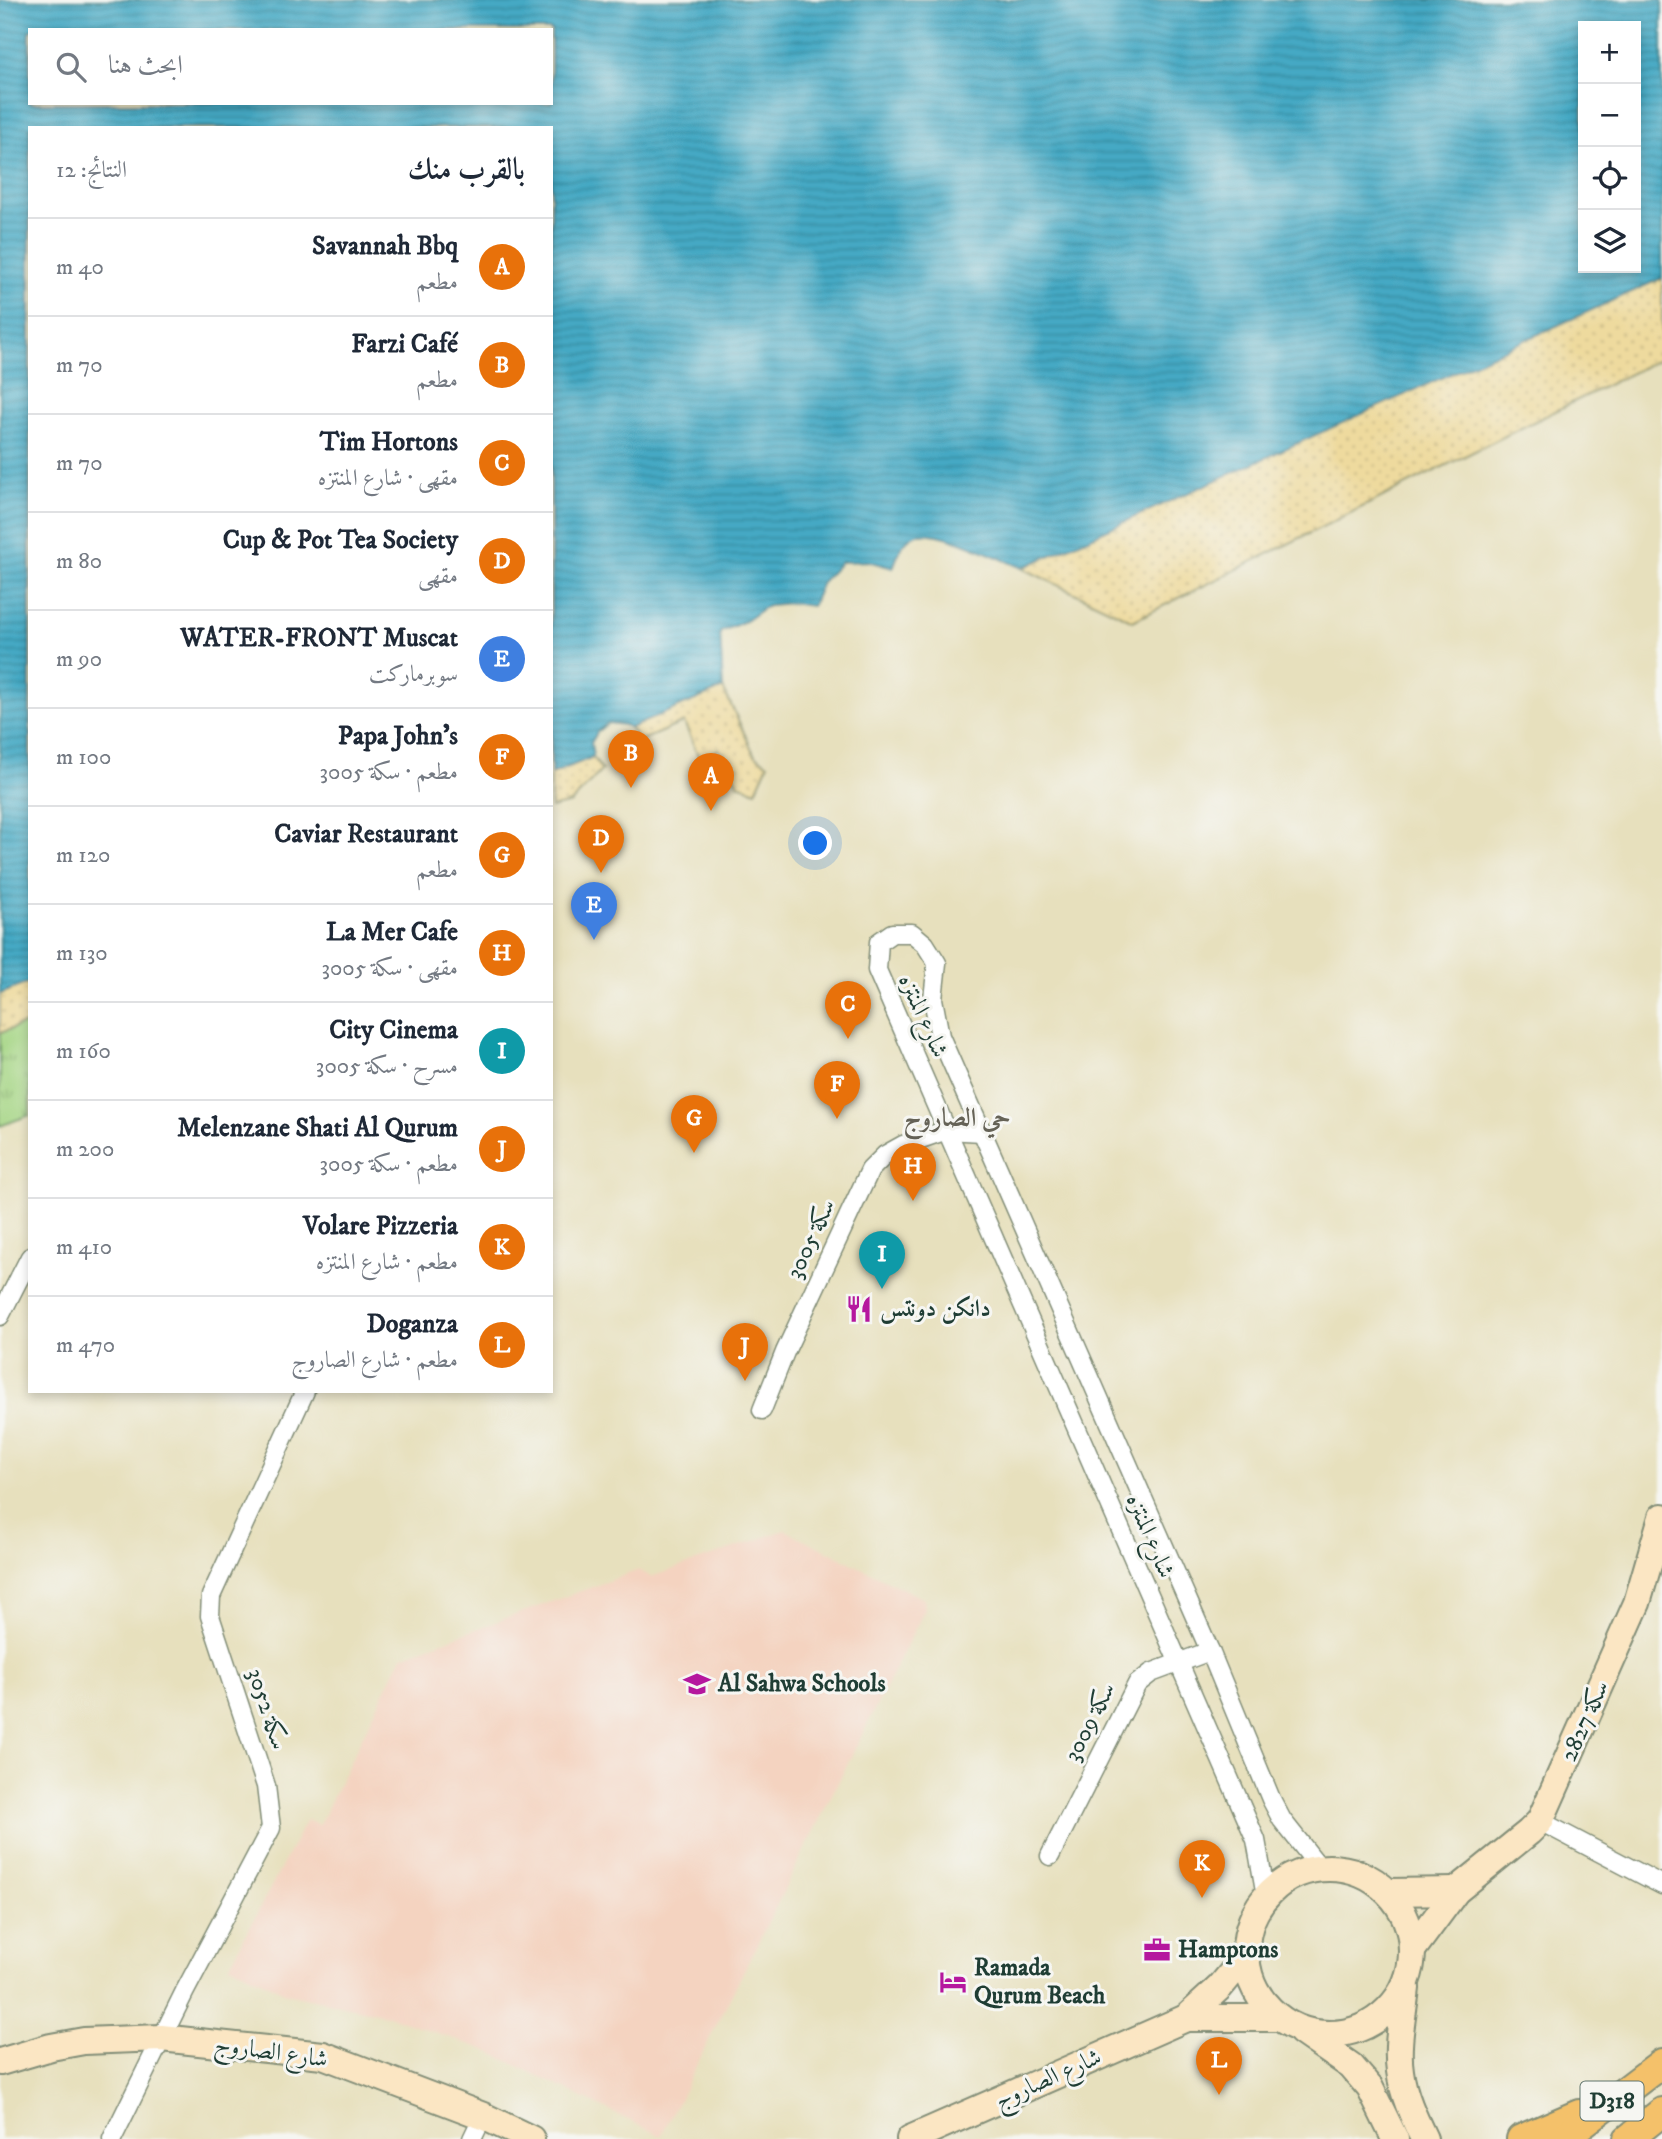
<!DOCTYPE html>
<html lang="ar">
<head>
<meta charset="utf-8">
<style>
	body { margin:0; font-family:"IM FELL DW Pica",Amiri,serif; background:#f2f2f3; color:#1f2937; direction:rtl }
	.controls { position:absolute; right:21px; top:21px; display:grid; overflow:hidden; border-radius:0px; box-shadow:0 4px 10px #0003 }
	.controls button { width:63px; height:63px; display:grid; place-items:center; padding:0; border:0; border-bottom:2px solid #e0e1e3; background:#fff; color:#1f2937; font:35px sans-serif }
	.you { position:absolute; left:816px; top:844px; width:24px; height:24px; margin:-18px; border:5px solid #fff; border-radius:50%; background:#1a73e8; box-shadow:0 0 0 10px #1a73e833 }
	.badge { display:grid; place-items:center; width:46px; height:46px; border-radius:50%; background:#0b8043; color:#fff; font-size:23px; font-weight:700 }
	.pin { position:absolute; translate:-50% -58px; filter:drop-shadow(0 2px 4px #0008) }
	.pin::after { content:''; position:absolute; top:37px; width:24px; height:21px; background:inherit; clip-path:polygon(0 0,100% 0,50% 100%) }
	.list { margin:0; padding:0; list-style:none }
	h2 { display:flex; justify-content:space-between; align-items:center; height:91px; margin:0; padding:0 28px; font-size:30px }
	h2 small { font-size:23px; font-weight:400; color:#747a83 }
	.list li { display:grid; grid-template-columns:46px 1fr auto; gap:21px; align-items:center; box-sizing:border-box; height:98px; padding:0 28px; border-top:2px solid #e0e1e3 }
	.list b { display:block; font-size:26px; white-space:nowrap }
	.list p { margin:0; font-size:23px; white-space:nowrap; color:#747a83 }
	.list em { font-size:23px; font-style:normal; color:#747a83 }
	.icon { flex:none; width:38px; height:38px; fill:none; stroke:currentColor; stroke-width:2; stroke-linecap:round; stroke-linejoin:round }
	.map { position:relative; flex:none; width:1662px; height:2139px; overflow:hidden; direction:ltr }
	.search { position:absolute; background:#fff; box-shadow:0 4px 10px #0003; left:28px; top:28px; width:525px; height:77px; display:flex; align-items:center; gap:18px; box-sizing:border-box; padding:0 24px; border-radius:0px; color:#747a83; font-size:26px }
	.panel { position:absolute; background:#fff; box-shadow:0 4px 10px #0003; left:28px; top:126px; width:525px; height:1267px; border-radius:0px; direction:rtl }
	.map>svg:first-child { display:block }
	.built { fill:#f4d3c0 }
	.grass { fill:url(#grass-tufts); stroke:#62895c; stroke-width:2 }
	.sand { fill:url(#sand-dots); stroke:#868c69; stroke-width:2 }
	.water { fill:url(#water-rules); stroke:#32737c; stroke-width:2; fill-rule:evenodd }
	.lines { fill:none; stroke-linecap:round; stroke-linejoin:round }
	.street-casing { stroke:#838e78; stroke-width:21 }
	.secondary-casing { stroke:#838e78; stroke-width:30 }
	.primary-casing { stroke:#838e78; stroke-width:32 }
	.street { stroke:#fff; stroke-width:18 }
	.secondary { stroke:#fbe6c3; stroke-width:26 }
	.primary { stroke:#f4c16a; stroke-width:28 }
	.labels { text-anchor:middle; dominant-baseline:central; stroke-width:6; stroke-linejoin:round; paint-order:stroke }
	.shield { fill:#f6f6f2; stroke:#60746d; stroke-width:2 }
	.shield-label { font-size:23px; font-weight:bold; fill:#1f3d34 }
	.street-label { font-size:24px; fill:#1f3d34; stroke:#f6f6f2 }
	.poi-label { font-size:24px; font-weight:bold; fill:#1f3d34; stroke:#f6f6f2; text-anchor:start }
	.neighbourhood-label { font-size:26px; font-weight:bold; fill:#656256; stroke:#f6f6f2 }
</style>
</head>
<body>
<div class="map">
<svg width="1662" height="2139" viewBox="0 0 1662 2139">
	<defs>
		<pattern id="grass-tufts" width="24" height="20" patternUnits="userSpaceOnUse" patternTransform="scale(1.75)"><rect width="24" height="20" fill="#a5d584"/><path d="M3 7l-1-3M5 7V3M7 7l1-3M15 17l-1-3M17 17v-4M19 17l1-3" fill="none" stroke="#86ae6d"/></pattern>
		<pattern id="sand-dots" width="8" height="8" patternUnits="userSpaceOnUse" patternTransform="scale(1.75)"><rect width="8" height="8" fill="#eeda9e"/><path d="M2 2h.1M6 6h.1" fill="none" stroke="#ccbc89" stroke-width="1.8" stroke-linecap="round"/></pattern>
		<pattern id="water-rules" width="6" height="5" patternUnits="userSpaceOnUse" patternTransform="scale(1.75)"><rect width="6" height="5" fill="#44a9c4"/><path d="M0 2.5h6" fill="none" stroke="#388ba0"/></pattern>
	</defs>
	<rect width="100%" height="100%" fill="#f6f6f2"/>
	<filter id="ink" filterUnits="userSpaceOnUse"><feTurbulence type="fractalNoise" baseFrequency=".0143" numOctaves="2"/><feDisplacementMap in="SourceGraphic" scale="14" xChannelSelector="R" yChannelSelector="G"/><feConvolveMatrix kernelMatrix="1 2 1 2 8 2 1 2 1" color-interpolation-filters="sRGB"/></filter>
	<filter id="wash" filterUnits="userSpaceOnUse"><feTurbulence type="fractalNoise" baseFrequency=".00686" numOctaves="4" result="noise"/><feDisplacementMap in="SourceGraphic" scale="28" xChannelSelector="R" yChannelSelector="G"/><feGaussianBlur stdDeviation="1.57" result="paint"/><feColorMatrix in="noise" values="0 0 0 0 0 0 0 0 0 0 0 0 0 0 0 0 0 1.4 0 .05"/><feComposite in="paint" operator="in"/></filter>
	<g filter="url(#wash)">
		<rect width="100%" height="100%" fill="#e7e0bd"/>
		<!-- built -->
		<path class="built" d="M785,1530l139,69 1,10 -264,527 -176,-86 -96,-34 -103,-23 -56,-28 76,-145 13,5 83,-169 237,-86 12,7z"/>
		<!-- grass -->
		<path class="grass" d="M30,1022v93l-30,11v-93z"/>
		<!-- sand -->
		<g class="sand">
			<path d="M1662,278v80l-529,263 -111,-53z"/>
			<path d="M723,688l31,66 14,10 -12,27 -18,-7 -19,-35 -20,9 -15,-36 -44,19 -10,-13z"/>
			<path d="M593,757l9,13 -31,33 -20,5v-34z"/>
			<path d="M30,982v40l-30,11v-39z"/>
		</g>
		<!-- water -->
		<path class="water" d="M0,0h1662v278l-640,290c-22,-9 -89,-44 -109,-32 -12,7 -15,19 -20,32l-25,-7 -27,1 -19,20 -10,24 -21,-3 -23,2 -23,16 -25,11 3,56 -93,40 -6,-3 -16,-2 -10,8 -7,12 2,14 -42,17v-646h-521v854l-30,12zM1583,26h53v242h-53zM30,30h521v73h-521z"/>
	</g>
	<g filter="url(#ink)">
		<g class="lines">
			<defs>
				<g id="street">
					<path d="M0,1316l30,-59"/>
					<path d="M762,1410l23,-58 85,-182 15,-15 18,-10 44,-15 35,2"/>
					<path d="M1540,1821l122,64"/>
					<path d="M1050,1856l87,-172 14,-11 59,-22"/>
					<path d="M1266,1896l-10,-56 -379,-870 2,-28 13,-9h20l13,11 12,19 -4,36 7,37 270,615 61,148 11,21 38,48"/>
					<path d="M112,2139l73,-148 86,-163 -5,-42 -56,-170 1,-20 94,-205"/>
					<path d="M472,2139l11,-23"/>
				</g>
				<g id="secondary">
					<circle cx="1329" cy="1951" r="83"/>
					<path d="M1389,1892l67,-1"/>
					<path d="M1413,1949l43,-58 73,-59 11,-11 97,-218 25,-86"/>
					<path d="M1406,1988c-3,27 -10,56 -6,83 3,24 14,47 24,68"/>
					<path d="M1186,2018h93"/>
					<path d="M1302,2032l49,34 19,22 25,51"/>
					<path d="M0,2062l51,-15 33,-6 77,-3 162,17 160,61 48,23"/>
					<path d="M910,2139l276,-121 34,-31 25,-30"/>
				</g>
				<g id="primary">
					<path d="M1521,2139l58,-25"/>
					<path d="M1562,2139l100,-76"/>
					<path d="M1628,2139l34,-27"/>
				</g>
			</defs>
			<!-- street casing -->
			<use href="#street" class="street-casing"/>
			<!-- secondary casing -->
			<use href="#secondary" class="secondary-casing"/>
			<!-- primary casing -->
			<use href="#primary" class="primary-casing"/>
			<!-- street -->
			<use href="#street" class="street"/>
			<!-- secondary -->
			<use href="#secondary" class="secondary"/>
			<!-- primary -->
			<use href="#primary" class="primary"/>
		</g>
	</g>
	<!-- icons -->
	<defs>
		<symbol id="restaurant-bare" viewBox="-9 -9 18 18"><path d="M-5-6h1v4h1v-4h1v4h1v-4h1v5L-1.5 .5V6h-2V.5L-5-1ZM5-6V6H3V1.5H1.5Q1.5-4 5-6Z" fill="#b5179e" stroke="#f6f6f2" stroke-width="2.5" paint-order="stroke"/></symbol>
		<symbol id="school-bare" viewBox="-9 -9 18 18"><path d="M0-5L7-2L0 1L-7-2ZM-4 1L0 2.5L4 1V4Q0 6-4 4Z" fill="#b5179e" stroke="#f6f6f2" stroke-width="2.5" paint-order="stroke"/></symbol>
		<symbol id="office-bare" viewBox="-9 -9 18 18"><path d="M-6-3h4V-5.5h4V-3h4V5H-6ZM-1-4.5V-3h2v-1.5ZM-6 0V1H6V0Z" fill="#b5179e" stroke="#f6f6f2" stroke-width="2.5" paint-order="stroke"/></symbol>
		<symbol id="hotel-bare" viewBox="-9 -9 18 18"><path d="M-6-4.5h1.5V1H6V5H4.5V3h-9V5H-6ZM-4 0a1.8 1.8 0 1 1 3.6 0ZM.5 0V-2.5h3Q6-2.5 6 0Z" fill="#b5179e" stroke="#f6f6f2" stroke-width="2.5" paint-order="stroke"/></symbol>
	</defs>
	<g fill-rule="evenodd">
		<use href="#restaurant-bare" x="840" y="1290" width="38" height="38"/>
		<use href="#school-bare" x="678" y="1665" width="38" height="38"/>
		<use href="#office-bare" x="1138" y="1931" width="38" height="38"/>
		<use href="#hotel-bare" x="934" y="1963" width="38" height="38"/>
	</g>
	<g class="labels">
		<!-- shield labels -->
		<rect class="shield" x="1580.5" y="2081.5" width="63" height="39" rx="5"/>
		<g class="shield-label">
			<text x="1612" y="2101">D318</text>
		</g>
		<!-- street labels -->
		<g class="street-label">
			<text transform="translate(923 1016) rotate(66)">شارع المنتزه</text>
			<text transform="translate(811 1239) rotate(-65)">سكة 3005</text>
			<text transform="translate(1150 1536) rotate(67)">شارع المنتزه</text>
			<text transform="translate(267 1709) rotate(72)">سكة 3052</text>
			<text transform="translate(1585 1721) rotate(-66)">سكة 2827</text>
			<text transform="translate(1090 1722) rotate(-63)">سكة 3009</text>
			<text transform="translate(271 2052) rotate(8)">شارع الصاروج</text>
			<text transform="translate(1048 2079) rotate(-24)">شارع الصاروج</text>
		</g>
		<!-- poi labels -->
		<g class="poi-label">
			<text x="880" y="1309">دانكن دونتس</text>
			<text x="718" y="1684">Al Sahwa Schools</text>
			<text x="1178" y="1950">Hamptons</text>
			<text x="974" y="1968">Ramada<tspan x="974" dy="28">Qurum Beach</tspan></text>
		</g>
		<!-- neighbourhood labels -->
		<g class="neighbourhood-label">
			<text x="957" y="1118">حي الصاروج</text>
		</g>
	</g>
</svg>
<div class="controls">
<button>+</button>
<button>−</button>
<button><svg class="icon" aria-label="locate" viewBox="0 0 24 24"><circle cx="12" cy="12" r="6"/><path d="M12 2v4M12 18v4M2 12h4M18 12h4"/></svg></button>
<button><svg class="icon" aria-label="layers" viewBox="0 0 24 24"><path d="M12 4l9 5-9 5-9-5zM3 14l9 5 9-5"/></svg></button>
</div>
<div class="you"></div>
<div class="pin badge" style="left:711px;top:811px;background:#e8710a">A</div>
<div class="pin badge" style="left:631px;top:788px;background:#e8710a">B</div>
<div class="pin badge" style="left:848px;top:1039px;background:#e8710a">C</div>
<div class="pin badge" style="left:601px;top:873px;background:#e8710a">D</div>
<div class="pin badge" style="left:594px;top:940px;background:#3f7fe0">E</div>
<div class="pin badge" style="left:837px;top:1119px;background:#e8710a">F</div>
<div class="pin badge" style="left:694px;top:1153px;background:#e8710a">G</div>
<div class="pin badge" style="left:913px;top:1201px;background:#e8710a">H</div>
<div class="pin badge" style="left:882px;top:1289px;background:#0f9aa8">I</div>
<div class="pin badge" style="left:745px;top:1381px;background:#e8710a">J</div>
<div class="pin badge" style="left:1202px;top:1898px;background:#e8710a">K</div>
<div class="pin badge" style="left:1219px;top:2095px;background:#e8710a">L</div>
<div class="search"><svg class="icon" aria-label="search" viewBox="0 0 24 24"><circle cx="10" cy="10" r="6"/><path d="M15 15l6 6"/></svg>ابحث هنا</div>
<section class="panel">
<h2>بالقرب منك<small>النتائج: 12</small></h2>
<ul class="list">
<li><span class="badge" style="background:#e8710a">A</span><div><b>Savannah Bbq</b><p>مطعم</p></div><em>40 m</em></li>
<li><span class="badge" style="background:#e8710a">B</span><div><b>Farzi Café</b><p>مطعم</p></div><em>70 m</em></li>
<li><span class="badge" style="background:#e8710a">C</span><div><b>Tim Hortons</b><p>مقهى · شارع المنتزه</p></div><em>70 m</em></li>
<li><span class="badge" style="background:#e8710a">D</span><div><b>Cup &amp; Pot Tea Society</b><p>مقهى</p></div><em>80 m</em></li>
<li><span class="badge" style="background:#3f7fe0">E</span><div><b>WATER-FRONT Muscat</b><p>سوبرماركت</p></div><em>90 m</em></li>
<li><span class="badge" style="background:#e8710a">F</span><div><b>Papa John’s</b><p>مطعم · سكة 3005</p></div><em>100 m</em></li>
<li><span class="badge" style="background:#e8710a">G</span><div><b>Caviar Restaurant</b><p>مطعم</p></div><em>120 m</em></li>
<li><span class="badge" style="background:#e8710a">H</span><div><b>La Mer Cafe</b><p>مقهى · سكة 3005</p></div><em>130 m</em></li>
<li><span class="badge" style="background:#0f9aa8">I</span><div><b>City Cinema</b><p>مسرح · سكة 3005</p></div><em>160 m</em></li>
<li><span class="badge" style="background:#e8710a">J</span><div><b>Melenzane Shati Al Qurum</b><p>مطعم · سكة 3005</p></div><em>200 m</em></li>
<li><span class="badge" style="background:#e8710a">K</span><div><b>Volare Pizzeria</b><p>مطعم · شارع المنتزه</p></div><em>410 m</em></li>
<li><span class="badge" style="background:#e8710a">L</span><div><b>Doganza</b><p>مطعم · شارع الصاروج</p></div><em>470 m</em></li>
</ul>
</section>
</div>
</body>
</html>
